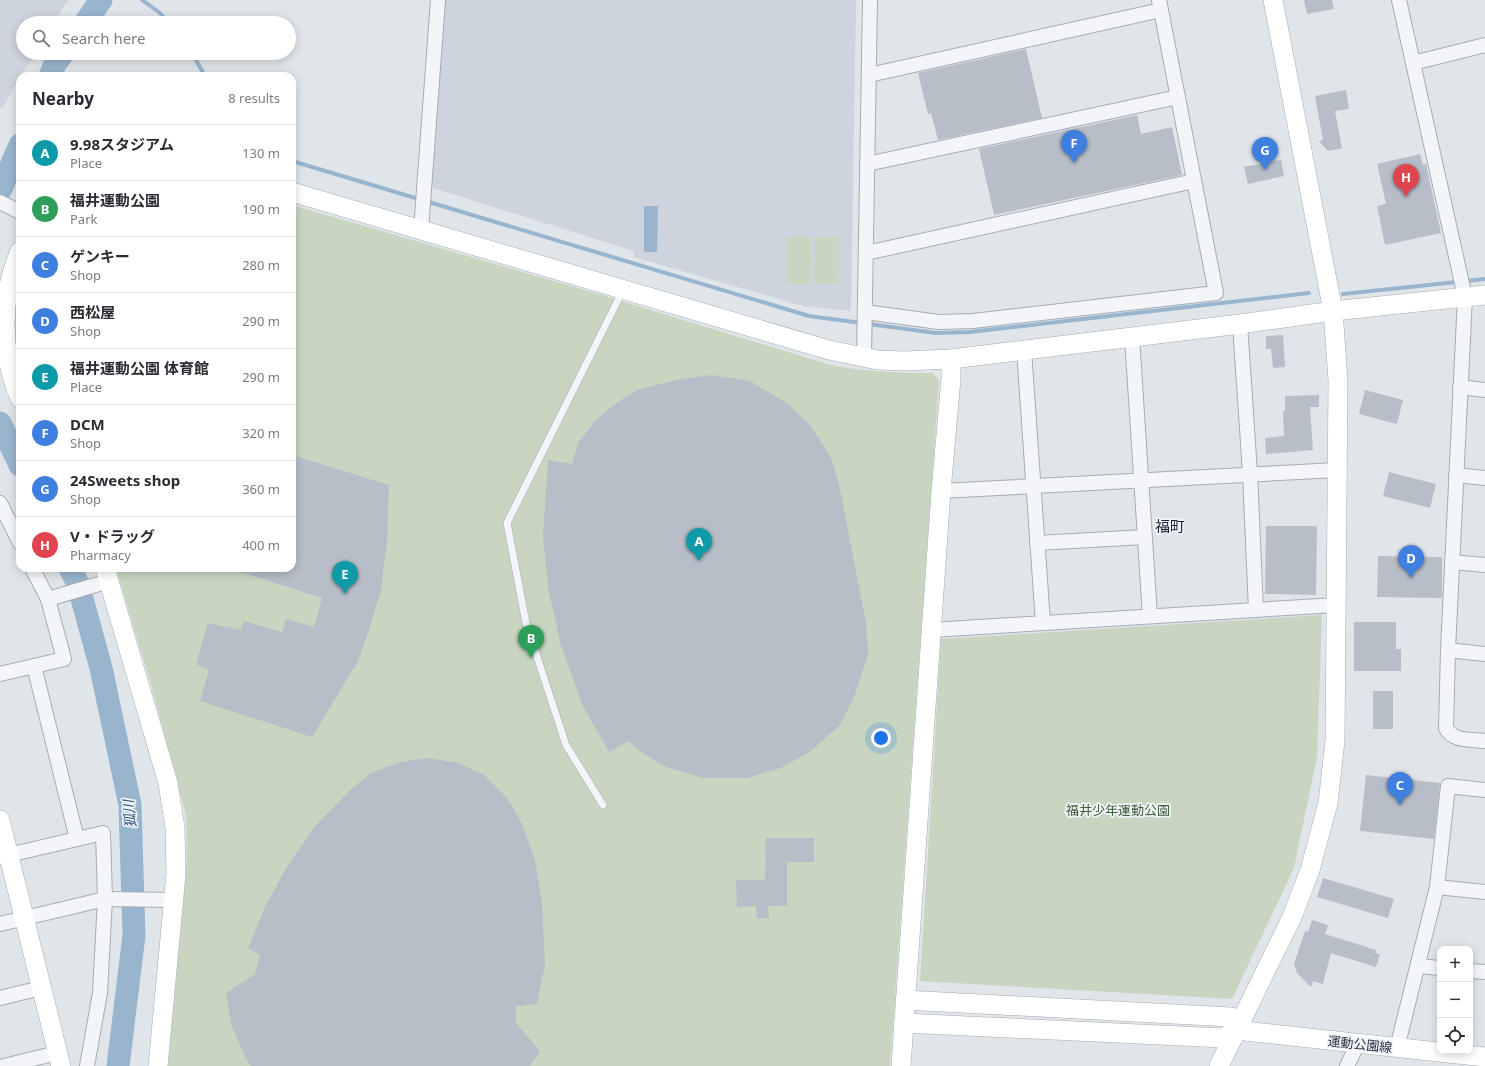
<!DOCTYPE html>
<html lang="en">
<head>
<meta charset="utf-8">
<style>
	body { margin:0; font-family:"Noto Sans","Noto Sans JP",sans-serif; background:#f2f2f3; color:#2b2b33 }
	.controls { position:absolute; right:12px; bottom:12px; display:grid; overflow:hidden; border-radius:8px; box-shadow:0 2px 10px #0003 }
	.controls button { width:36px; height:36px; display:grid; place-items:center; padding:0; border:0; border-bottom:1px solid #e1e1e2; background:#fff; color:#2b2b33; font:20px sans-serif }
	.you { position:absolute; left:881px; top:738px; width:14px; height:14px; margin:-10px; border:3px solid #fff; border-radius:50%; background:#1a73e8; box-shadow:0 0 0 6px #1a73e833 }
	.badge { display:grid; place-items:center; width:26px; height:26px; border-radius:50%; background:#d83d58; color:#fff; font-size:13px; font-weight:700 }
	.pin { position:absolute; translate:-50% -33px; filter:drop-shadow(0 1px 2px #0008) }
	.pin::after { content:''; position:absolute; top:21px; width:14px; height:12px; background:inherit; clip-path:polygon(0 0,100% 0,50% 100%) }
	.list { margin:0; padding:0; list-style:none }
	h2 { display:flex; justify-content:space-between; align-items:center; height:52px; margin:0; padding:0 16px; font-size:17px }
	h2 small { font-size:13px; font-weight:400; color:#7c7c81 }
	.list li { display:grid; grid-template-columns:26px 1fr auto; gap:12px; align-items:center; box-sizing:border-box; height:56px; padding:0 16px; border-top:1px solid #e1e1e2 }
	.list b { display:block; font-size:15px; white-space:nowrap }
	.list p { margin:0; font-size:13px; white-space:nowrap; color:#7c7c81 }
	.list em { font-size:13px; font-style:normal; color:#7c7c81 }
	.icon { flex:none; width:22px; height:22px; fill:none; stroke:currentColor; stroke-width:2; stroke-linecap:round; stroke-linejoin:round }
	.map { position:relative; flex:none; width:1485px; height:1066px; overflow:hidden }
	.search { position:absolute; background:#fff; box-shadow:0 2px 10px #0003; left:16px; top:16px; width:280px; height:44px; display:flex; align-items:center; gap:10px; box-sizing:border-box; padding:0 14px; border-radius:22px; color:#7c7c81; font-size:15px }
	.panel { position:absolute; background:#fff; box-shadow:0 2px 10px #0003; left:16px; top:72px; width:280px; height:500px; border-radius:12px }
	.map>svg:first-child { display:block }
	.built { fill:#ced4dd }
	.green { fill:#c7d5c1 }
	.water { fill:#99b4cd }
	.lines { fill:none; stroke-linecap:round; stroke-linejoin:round }
	.stream { stroke:#99b4cd; stroke-width:4 }
	.river { stroke:#99b4cd; stroke-width:23 }
	.building { fill:#b7bec8 }
	.lane-casing { stroke:#a5acb5; stroke-width:8 }
	.street-casing { stroke:#a5acb5; stroke-width:16 }
	.secondary-casing { stroke:#a5acb5; stroke-width:20 }
	.lane { stroke:#f4f5f8; stroke-width:7 }
	.street { stroke:#f4f5f8; stroke-width:14 }
	.secondary { stroke:#fff; stroke-width:19 }
	.labels { text-anchor:middle; dominant-baseline:central; stroke-width:3.5; stroke-linejoin:round; paint-order:stroke }
	.park-label { font-size:13px; fill:#3d6034; stroke:#f0f3f8 }
	.street-label { font-size:13px; fill:#283243; stroke:#f0f3f8 }
	.water-label { font-size:14px; font-style:italic; fill:#2e527a; stroke:#f0f3f8 }
	.quarter-label { font-size:15px; fill:#1a2334; stroke:#f0f3f8 }
</style>
</head>
<body>
<div class="map">
<svg width="1485" height="1066" viewBox="0 0 1485 1066">
	<rect width="100%" height="100%" fill="#e0e5ea"/>
	<!-- built -->
	<g class="built">
		<path d="M0,0h68l-14,23h-31v30h13l-16,23 -18,33 -2,-1z"/>
		<path d="M443,0h413l-5,311 -48,-5 -169,-49v-6l-201,-63 -2,-5z"/>
	</g>
	<!-- green -->
	<g class="green">
		<path d="M292,205l313,91 222,68c35,8 70,9 106,9l6,8 -49,685h-722l19,-207 -1,-44 -34,-127 -36,-120h176z"/>
		<path d="M787,236l24,1 -1,47h-24z"/>
		<path d="M815,237h24l-1,47h-24z"/>
		<path d="M20,278v89c-9,-28 -7,-60 0,-89z"/>
		<path d="M1322,615l-5,142 -23,111 -62,131 -312,-18 21,-342z"/>
	</g>
	<!-- water -->
	<path class="water" d="M644,206h14l-1,46h-13z"/>
	<g class="lines">
		<!-- stream -->
		<g class="stream">
			<path d="M142,0l18,13 8,10"/>
			<path d="M192,53l13,23"/>
			<path d="M292,161l517,155 127,17 34,-1 339,-39"/>
			<path d="M1343,294l142,-15"/>
		</g>
		<!-- river -->
		<g class="river">
			<path d="M85,23l16,-23"/>
			<path d="M50,76l5,-12 8,-11"/>
			<path d="M0,191l20,-46"/>
			<path d="M0,423l20,42"/>
			<path d="M70,568l8,16 23,84 29,137 4,130 -16,131"/>
		</g>
	</g>
	<!-- building -->
	<g class="building">
		<path d="M1304,0h28l2,9 -27,5z"/>
		<path d="M1026,49l16,69 -104,22 -7,-27 -3,1 -10,-41z"/>
		<path d="M1346,90l3,19 -14,2 7,37 -14,3 -9,-10 4,-1 -8,-44z"/>
		<path d="M1137,115l4,19 31,-7 10,48 -188,40 -15,-66z"/>
		<path d="M1420,154l3,11 3,-1 15,69 -56,12 -8,-39 9,-2 -9,-40z"/>
		<path d="M1281,160l3,16 -36,8 -4,-17z"/>
		<path d="M1283,335l2,32 -12,1 -2,-19h-5v-13z"/>
		<path d="M712,375l38,6 38,23 23,22 20,32 8,26 27,139 2,31 -13,41 -15,30 -29,26 -30,17 -34,10h-44l-37,-11 -28,-17 -9,-9 -20,11 -26,-46 -22,-60 -13,-59 -5,-51 5,-76 24,4 6,-21 17,-22 20,-17 22,-14 39,-10z"/>
		<path d="M1365,390l38,10 -6,24 -38,-10z"/>
		<path d="M1319,395v12h-9l3,43 -47,4 -1,-16 19,-2 -1,-25h2v-15z"/>
		<path d="M292,455l97,30 -2,56 -6,49 -12,40 -11,31 -46,76 -112,-36 9,-31 -13,-6 12,-41 33,7 3,-9 38,11 4,-13 28,8 8,-29 -88,-28v-2h58z"/>
		<path d="M1389,472l47,12 -6,24 -47,-12z"/>
		<path d="M1266,526h51l-1,69 -51,-1z"/>
		<path d="M1378,556l64,1v41l-65,-1z"/>
		<path d="M1354,622h42v27h5v22h-47z"/>
		<rect x="1373" y="691" width="20" height="38"/>
		<path d="M429,758l30,5 25,12 23,23 13,22 15,39 7,44 3,62 -8,39 -21,2v17l24,28 -10,15h-279l-5,-7 -15,-35 -5,-31 29,-19 5,-19 -12,-7 17,-41 23,-42 28,-40 34,-35 21,-17 29,-11z"/>
		<path d="M1366,775l74,8 -6,56 -74,-8z"/>
		<path d="M766,838h48v24h-27v44h-19l1,12h-12l-1,-12 -19,1 -1,-27h29z"/>
		<path d="M1323,878l71,21 -6,19 -71,-21z"/>
		<path d="M1312,920l16,5 -3,9 51,16 -1,3 5,1 -4,13 -45,-14 -8,31 -10,-3 -2,6 -14,-14 -3,-9 11,-33 3,1z"/>
	</g>
	<g class="lines">
		<defs>
			<path id="lane" d="M603,805l-37,-60 -40,-122 -19,-100 116,-233"/>
			<g id="street">
				<path d="M1399,0l66,297 -17,353 -2,78c7,14 25,11 39,13"/>
				<path d="M1413,63l72,-18"/>
				<path d="M869,75l292,-65"/>
				<path d="M867,164l311,-67"/>
				<path d="M0,202l20,10"/>
				<path d="M421,230l17,-230"/>
				<path d="M866,253l328,-72"/>
				<path d="M865,312l74,10 34,-1 243,-28 -57,-293"/>
				<path d="M1240,324l10,149 6,137"/>
				<path d="M1132,337l18,279"/>
				<path d="M1024,350l19,273"/>
				<path d="M864,358l6,-358"/>
				<path d="M1460,387l25,3"/>
				<path d="M1456,475l29,3"/>
				<path d="M941,491l396,-21"/>
				<path d="M0,503l20,40"/>
				<path d="M1037,543l108,-6"/>
				<path d="M1452,562l33,3"/>
				<path d="M48,599l61,-18"/>
				<path d="M931,630l405,-25"/>
				<path d="M1448,650l37,4"/>
				<path d="M34,666l43,173"/>
				<path d="M0,674l64,-15 -16,-60 -16,-31"/>
				<path d="M0,857l103,-24 2,66 -5,94 -13,73"/>
				<path d="M1437,887l48,5"/>
				<path d="M0,924l105,-25 68,1"/>
				<path d="M1418,966l22,2"/>
				<path d="M1470,971l15,1"/>
				<path d="M0,998l41,-10"/>
				<path d="M1397,1048l40,-161 11,-101 37,4"/>
				<path d="M4,1066l53,-13"/>
				<path d="M1347,1066l11,-23"/>
			</g>
			<g id="secondary">
				<path d="M292,192l537,158 49,10 26,1 47,-2 289,-35 93,-13 152,-16"/>
				<path d="M20,251c-20,47 -20,100 0,147"/>
				<path d="M105,568l63,215 7,45 1,46 -18,192"/>
				<path d="M0,820l61,246"/>
				<path d="M905,1000l326,17 4,13"/>
				<path d="M903,1023l321,15 11,-8"/>
				<path d="M1235,1030l250,27"/>
				<path d="M901,1066l40,-575 10,-112v-20"/>
				<path d="M1219,1066l73,-149 18,-47 18,-67 7,-62 3,-361 -5,-69 -60,-311"/>
			</g>
		</defs>
		<!-- lane casing -->
		<use href="#lane" class="lane-casing"/>
		<!-- street casing -->
		<use href="#street" class="street-casing"/>
		<!-- secondary casing -->
		<use href="#secondary" class="secondary-casing"/>
		<!-- lane -->
		<use href="#lane" class="lane"/>
		<!-- street -->
		<use href="#street" class="street"/>
		<!-- secondary -->
		<use href="#secondary" class="secondary"/>
	</g>
	<g class="labels">
		<!-- park labels -->
		<g class="park-label">
			<text x="1118" y="810">福井少年運動公園</text>
		</g>
		<!-- street labels -->
		<g class="street-label">
			<text transform="translate(1360 1044) rotate(6)">運動公園線</text>
		</g>
		<!-- water labels -->
		<g class="water-label">
			<text transform="translate(129 814) rotate(-95)">狐川</text>
		</g>
		<!-- quarter labels -->
		<g class="quarter-label">
			<text x="1170" y="526">福町</text>
		</g>
	</g>
</svg>
<div class="controls">
<button>+</button>
<button>−</button>
<button><svg class="icon" aria-label="locate" viewBox="0 0 24 24"><circle cx="12" cy="12" r="6"/><path d="M12 2v4M12 18v4M2 12h4M18 12h4"/></svg></button>
</div>
<div class="you"></div>
<div class="pin badge" style="left:699px;top:561px;background:#0f9aa8">A</div>
<div class="pin badge" style="left:531px;top:658px;background:#2e9e5b">B</div>
<div class="pin badge" style="left:1400px;top:805px;background:#3f7fe0">C</div>
<div class="pin badge" style="left:1411px;top:578px;background:#3f7fe0">D</div>
<div class="pin badge" style="left:345px;top:594px;background:#0f9aa8">E</div>
<div class="pin badge" style="left:1074px;top:163px;background:#3f7fe0">F</div>
<div class="pin badge" style="left:1265px;top:170px;background:#3f7fe0">G</div>
<div class="pin badge" style="left:1406px;top:197px;background:#e0444e">H</div>
<div class="search"><svg class="icon" aria-label="search" viewBox="0 0 24 24"><circle cx="10" cy="10" r="6"/><path d="M15 15l6 6"/></svg>Search here</div>
<section class="panel">
<h2>Nearby<small>8 results</small></h2>
<ul class="list">
<li><span class="badge" style="background:#0f9aa8">A</span><div><b>9.98スタジアム</b><p>Place</p></div><em>130 m</em></li>
<li><span class="badge" style="background:#2e9e5b">B</span><div><b>福井運動公園</b><p>Park</p></div><em>190 m</em></li>
<li><span class="badge" style="background:#3f7fe0">C</span><div><b>ゲンキー</b><p>Shop</p></div><em>280 m</em></li>
<li><span class="badge" style="background:#3f7fe0">D</span><div><b>西松屋</b><p>Shop</p></div><em>290 m</em></li>
<li><span class="badge" style="background:#0f9aa8">E</span><div><b>福井運動公園 体育館</b><p>Place</p></div><em>290 m</em></li>
<li><span class="badge" style="background:#3f7fe0">F</span><div><b>DCM</b><p>Shop</p></div><em>320 m</em></li>
<li><span class="badge" style="background:#3f7fe0">G</span><div><b>24Sweets shop</b><p>Shop</p></div><em>360 m</em></li>
<li><span class="badge" style="background:#e0444e">H</span><div><b>V・ドラッグ</b><p>Pharmacy</p></div><em>400 m</em></li>
</ul>
</section>
</div>
</body>
</html>
